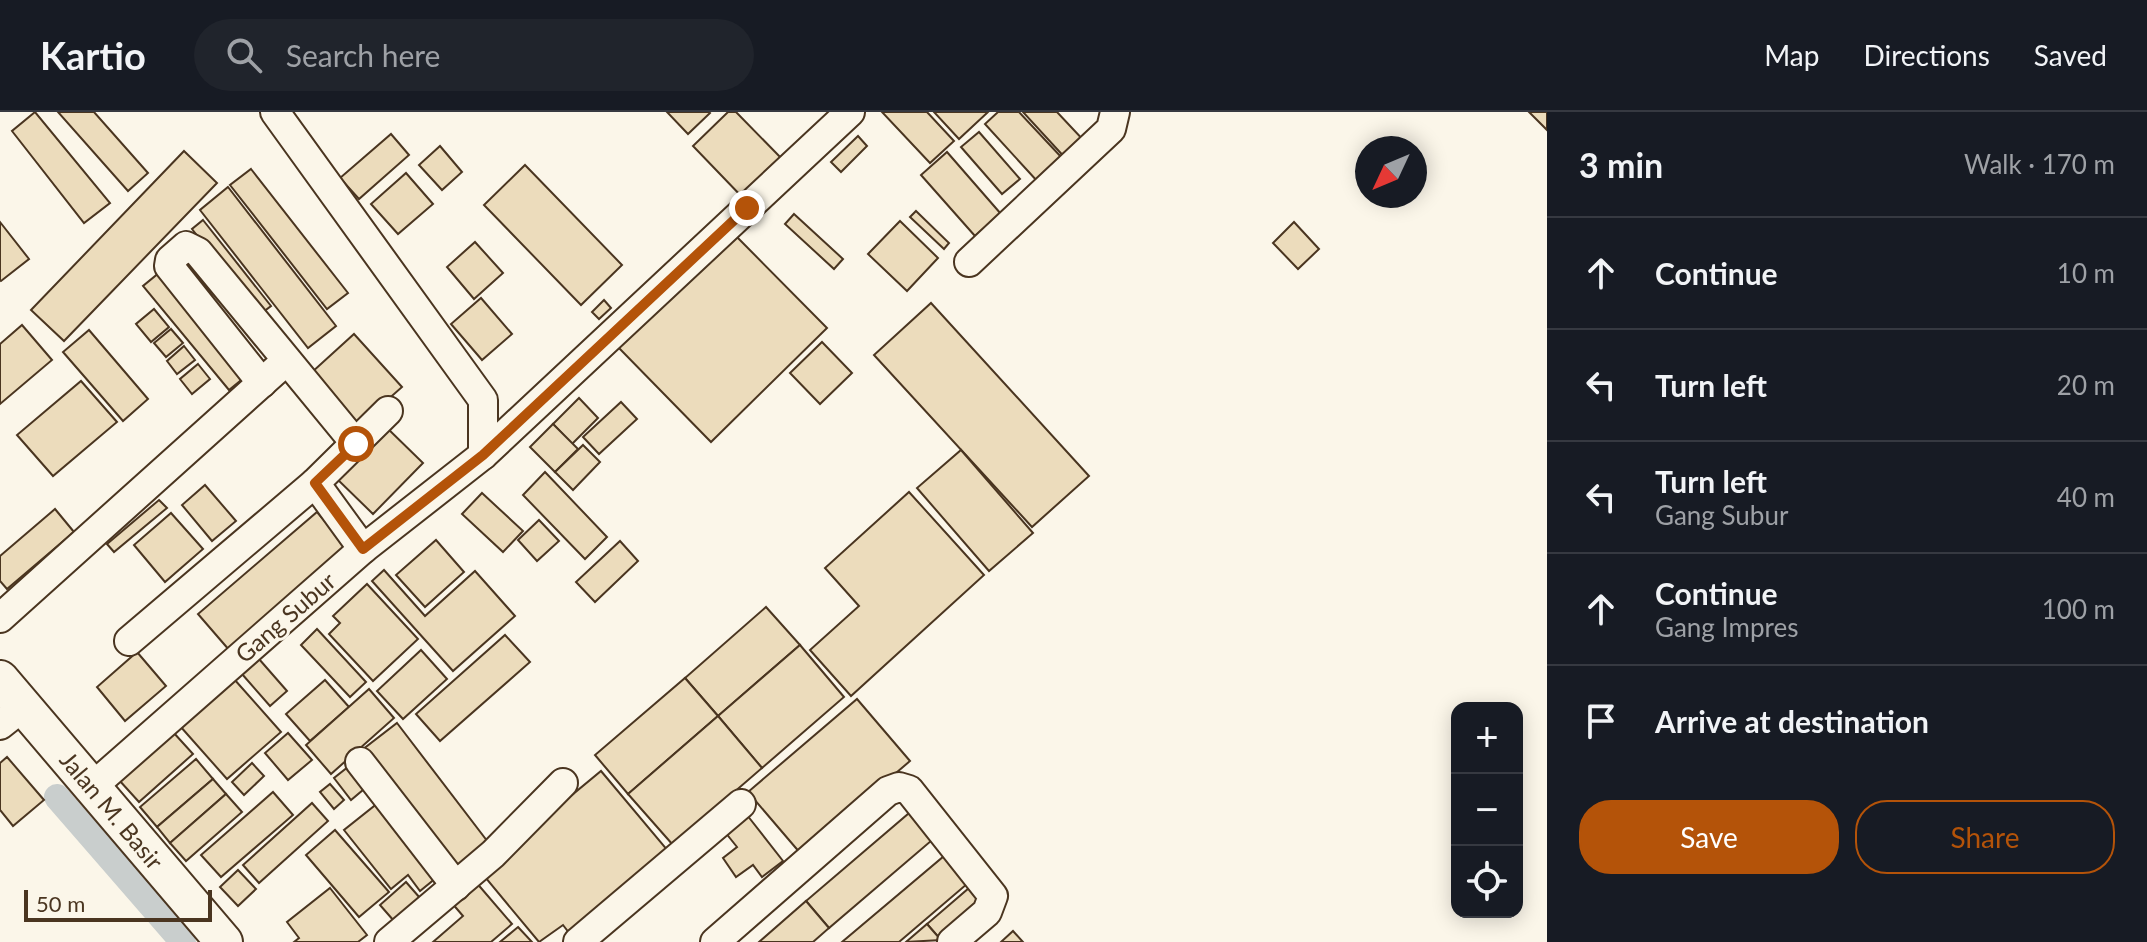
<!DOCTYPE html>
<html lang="en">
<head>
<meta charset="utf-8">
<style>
	body { margin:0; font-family:Lato,sans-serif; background:#20242c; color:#f1f3f6 }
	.controls { position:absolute; right:24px; bottom:24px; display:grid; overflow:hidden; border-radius:16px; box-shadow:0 4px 20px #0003 }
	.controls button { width:72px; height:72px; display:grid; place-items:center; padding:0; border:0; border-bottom:2px solid #363941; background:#171b24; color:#f1f3f6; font:40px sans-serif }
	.compass { position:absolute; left:1355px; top:24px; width:72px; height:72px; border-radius:50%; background:#171b24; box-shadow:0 4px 20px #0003; rotate:226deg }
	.scale { position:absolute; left:24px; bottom:20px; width:188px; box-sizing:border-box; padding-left:8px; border:4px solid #4a3520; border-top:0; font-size:22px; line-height:28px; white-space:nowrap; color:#4a3520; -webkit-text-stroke:6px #fbf6e9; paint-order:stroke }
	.stop { position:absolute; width:24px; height:24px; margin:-18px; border:6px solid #b45309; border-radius:50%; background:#fff }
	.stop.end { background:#b45309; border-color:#fff; box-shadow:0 2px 8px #0008 }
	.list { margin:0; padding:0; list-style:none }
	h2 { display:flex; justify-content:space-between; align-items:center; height:104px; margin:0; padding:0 32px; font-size:34px }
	h2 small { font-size:26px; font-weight:400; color:#9ea1a6 }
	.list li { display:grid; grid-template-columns:52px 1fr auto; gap:24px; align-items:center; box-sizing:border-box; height:112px; padding:0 32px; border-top:2px solid #363941 }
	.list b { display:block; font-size:30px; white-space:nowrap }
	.list p { margin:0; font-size:26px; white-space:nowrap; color:#9ea1a6 }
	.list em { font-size:26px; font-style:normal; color:#9ea1a6 }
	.actions { display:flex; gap:16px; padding:24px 32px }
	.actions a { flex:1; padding:18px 0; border:2px solid #b45309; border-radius:32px; text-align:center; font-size:28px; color:#b45309 }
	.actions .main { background:#b45309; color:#fff }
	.icon { flex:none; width:44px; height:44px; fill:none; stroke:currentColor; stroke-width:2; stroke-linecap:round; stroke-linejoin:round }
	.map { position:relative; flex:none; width:1547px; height:830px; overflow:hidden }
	header { display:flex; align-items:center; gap:48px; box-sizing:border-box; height:112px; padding:0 40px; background:#171b24; border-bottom:2px solid #363941 }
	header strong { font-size:38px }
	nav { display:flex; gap:44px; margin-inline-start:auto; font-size:28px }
	.search { width:560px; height:72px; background:#20242c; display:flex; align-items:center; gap:20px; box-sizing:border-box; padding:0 28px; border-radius:44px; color:#9ea1a6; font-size:30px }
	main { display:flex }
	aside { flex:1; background:#171b24 }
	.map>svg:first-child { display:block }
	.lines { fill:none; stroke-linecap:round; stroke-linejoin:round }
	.canal { stroke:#c9cecd; stroke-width:26 }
	.building { fill:#ecdcbc; stroke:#4a3520; stroke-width:2 }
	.minor-casing { stroke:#4a3520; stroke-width:32 }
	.major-casing { stroke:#4a3520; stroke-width:40 }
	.minor { stroke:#fbf6e9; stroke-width:28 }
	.major { stroke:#fbf6e9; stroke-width:36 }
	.route { stroke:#b45309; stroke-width:10 }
	.labels { text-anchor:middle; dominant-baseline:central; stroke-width:6; stroke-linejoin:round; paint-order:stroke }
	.street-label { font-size:24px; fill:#4a3520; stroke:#fbf6e9 }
</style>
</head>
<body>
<header>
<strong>Kartio</strong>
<div class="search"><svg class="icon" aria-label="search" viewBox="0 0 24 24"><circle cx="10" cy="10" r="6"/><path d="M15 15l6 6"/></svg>Search here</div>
<nav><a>Map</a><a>Directions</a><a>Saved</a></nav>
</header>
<main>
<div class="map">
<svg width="1547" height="830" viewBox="0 0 1547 830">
	<rect width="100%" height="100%" fill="#fbf6e9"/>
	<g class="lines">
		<!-- canal -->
		<path class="canal" d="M57,685l126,145"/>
	</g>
	<!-- building -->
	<g class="building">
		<path d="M35,0l75,91 -26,20 -72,-92z"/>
		<path d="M58,0h36l54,61 -20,18z"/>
		<path d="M667,0h42l1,1 -22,21z"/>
		<path d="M728,0h8l48,49 -39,39 -52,-54z"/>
		<path d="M882,0h45l27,29 -24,22z"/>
		<path d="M934,0h54l-29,27z"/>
		<path d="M998,0h21l44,47 -25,23 -53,-58z"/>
		<path d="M1023,0h34l30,32 -19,17z"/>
		<path d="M1529,0h18v18z"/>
		<path d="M979,20l41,47 -18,15 -41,-47z"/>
		<path d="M391,22l18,21 -50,44 -19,-21z"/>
		<path d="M858,24l9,10 -26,26 -10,-10z"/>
		<path d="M440,34l22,26 -20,18 -23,-25z"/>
		<path d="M184,39l33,32 -153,158 -33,-31z"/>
		<path d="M947,40l54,62 -26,22 -54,-61z"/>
		<path d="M525,53l97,100 -41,40 -97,-100z"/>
		<path d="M251,57l97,124 -21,16 -97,-124z"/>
		<path d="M406,61l27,31 -35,30 -27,-30z"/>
		<path d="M228,75l108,139 -28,22 -108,-138z"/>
		<path d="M916,99l33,32 -5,6 -34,-32z"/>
		<path d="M794,102l49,45 -9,10 -49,-45z"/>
		<path d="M203,108l68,86 -12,9 -67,-86z"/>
		<path d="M900,109l38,37 -31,33 -39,-37z"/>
		<path d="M0,110l29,37 -28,22 -1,-1z"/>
		<path d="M1294,110l25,27 -21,20 -25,-26z"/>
		<path d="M733,121l94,95 -116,114 -94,-96z"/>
		<path d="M475,130l28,31 -29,26 -27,-32z"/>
		<path d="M165,156l86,104 -22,18 -86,-104z"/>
		<path d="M481,186l31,36 -30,26 -31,-36z"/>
		<path d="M604,188l7,8 -12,11 -7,-7z"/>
		<path d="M931,191l158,173 -57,51 -158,-172z"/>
		<path d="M154,197l15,18 -18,15 -15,-18z"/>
		<path d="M22,213l30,35 -52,44v-60z"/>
		<path d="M171,217l12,14 -17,14 -12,-14z"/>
		<path d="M89,218l59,69 -25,22 -60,-69z"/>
		<path d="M354,222l48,53 -44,39 -47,-53z"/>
		<path d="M822,230l30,31 -32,31 -30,-31z"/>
		<path d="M184,234l11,14 -18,14 -10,-13z"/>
		<path d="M198,252l12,15 -18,15 -12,-15z"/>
		<path d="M81,269l36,41 -64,54 -36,-41z"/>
		<path d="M579,286l19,20 -26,26 -19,-20z"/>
		<path d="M621,290l16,17 -38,35 -16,-17z"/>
		<path d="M383,312l40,39 -50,51 -39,-38z"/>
		<path d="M553,312l25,25 -23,23 -25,-25z"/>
		<path d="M583,333l17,17 -27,28 -18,-18z"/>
		<path d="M961,338l72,83 -44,38 -72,-83z"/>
		<path d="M545,360l62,65 -22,22 -62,-64z"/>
		<path d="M205,373l31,36 -24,20 -30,-36z"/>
		<path d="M909,380l75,83 -133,121 -41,-46 49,-44 -34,-38z"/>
		<path d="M482,381l41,38 -20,21 -41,-38z"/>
		<path d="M159,388l8,8 -53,44 -7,-8z"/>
		<path d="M55,397l19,23 -67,57 -7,-8v-25z"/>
		<path d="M317,400l32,37 -119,102 -32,-37z"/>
		<path d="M171,401l32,36 -38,33 -31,-37z"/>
		<path d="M539,408l20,21 -22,20 -19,-21z"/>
		<path d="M436,428l28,32 -39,35 -29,-32z"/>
		<path d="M620,429l18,20 -43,41 -19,-20z"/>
		<path d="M384,458l41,46 50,-45 40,45 -62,55 -81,-90z"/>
		<path d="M367,472l51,55 -45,42 -44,-47 11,-11 -7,-7z"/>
		<path d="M766,495l34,38 -82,71 -33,-38z"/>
		<path d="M317,517l49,53 -16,15 -49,-52z"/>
		<path d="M505,523l25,27 -90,79 -24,-27z"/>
		<path d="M800,533l44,52 -82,71 -44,-52z"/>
		<path d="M421,538l26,29 -44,40 -26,-28z"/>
		<path d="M137,540l29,34 -41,35 -28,-34z"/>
		<path d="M259,547l28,32 -17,15 -28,-32z"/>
		<path d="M685,566l33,38 -90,78 -33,-39z"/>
		<path d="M234,567l47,53 -54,47 -47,-53z"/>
		<path d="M325,568l24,27 -39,34 -24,-27z"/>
		<path d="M369,577l25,29 -63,56 -25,-29z"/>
		<path d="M857,587l53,62 -109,93 -53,-62z"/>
		<path d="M718,604l44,52 -89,77 -45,-51z"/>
		<path d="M397,611l94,123 -36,27 -93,-123z"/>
		<path d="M173,620l20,22 -54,48 -20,-22z"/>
		<path d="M288,621l24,27 -24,20 -23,-27z"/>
		<path d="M7,645l37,43 -31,26 -13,-16v-47z"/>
		<path d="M196,647l17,20 -56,48 -17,-20z"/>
		<path d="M252,651l12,13 -20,19 -12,-13z"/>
		<path d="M353,651l17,21 -19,16 -17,-22z"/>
		<path d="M601,659l68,81 -99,82 -7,-9 -24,17 -59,-71z"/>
		<path d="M213,667l13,15 -56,49 -13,-16z"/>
		<path d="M330,672l14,16 -10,9 -14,-17z"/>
		<path d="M273,680l20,23 -72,62 -20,-22z"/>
		<path d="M226,682l16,18 -56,49 -16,-18z"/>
		<path d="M383,687l59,74 -22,18 -12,-16 -17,14 -47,-59z"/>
		<path d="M312,691l16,18 -69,62 -16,-18z"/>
		<path d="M915,696l23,27 -109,93 -23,-27z"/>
		<path d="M747,703l36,46 -21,16 -9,-12 -17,12 -13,-19 14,-11 -12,-15z"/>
		<path d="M335,718l54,62 -30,25 -53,-62z"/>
		<path d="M950,739l24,27 -75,64h-57z"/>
		<path d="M238,758l18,19 -18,17 -18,-19z"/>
		<path d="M475,769l37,43 -21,18h-58l30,-26 -12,-14z"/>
		<path d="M406,770l14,16 -26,23 -14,-16z"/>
		<path d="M976,770l14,16 -49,42 -14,-16z"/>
		<path d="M330,776l37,47 -9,7h-64l5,-4 -12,-16z"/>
		<path d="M806,789l23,27 -16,14h-54z"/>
		<path d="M927,812l14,16 -35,2z"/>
		<path d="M518,815l14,15h-32z"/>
		<path d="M1013,819l10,11h-22z"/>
	</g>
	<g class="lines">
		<defs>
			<g id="minor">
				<path d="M275,0l208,288v55"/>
				<path d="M969,150l142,-133 4,-17"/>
				<path d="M262,271l-93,-117 1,-6 16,-14 12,6 158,192"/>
				<path d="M363,437l-48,-66 73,-72"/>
				<path d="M0,506l276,-248"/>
				<path d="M129,529l186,-158"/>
				<path d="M0,613l24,-19"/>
				<path d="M360,650l96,124"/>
				<path d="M92,675l271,-238 120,-94 367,-343"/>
				<path d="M389,830l104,-88 70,-71"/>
				<path d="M578,830l163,-138"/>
				<path d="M715,830l173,-151 11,-4 10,3 84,106 -6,16 -35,30"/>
			</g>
			<path id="major" d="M0,567l224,263"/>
		</defs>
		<!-- minor casing -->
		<use href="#minor" class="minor-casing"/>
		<!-- major casing -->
		<use href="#major" class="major-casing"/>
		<!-- minor -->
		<use href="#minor" class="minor"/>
		<!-- major -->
		<use href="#major" class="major"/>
	</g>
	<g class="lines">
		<!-- route -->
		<path class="route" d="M356,332l-41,39 48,66 120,-94 264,-247"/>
	</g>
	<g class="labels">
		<!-- street labels -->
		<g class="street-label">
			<text transform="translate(285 505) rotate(-41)">Gang Subur</text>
			<text transform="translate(112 698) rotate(50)">Jalan M. Basir</text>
		</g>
	</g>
</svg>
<div class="controls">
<button>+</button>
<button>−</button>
<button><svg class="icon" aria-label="locate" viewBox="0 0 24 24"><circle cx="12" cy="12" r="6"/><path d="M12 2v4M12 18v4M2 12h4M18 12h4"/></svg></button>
</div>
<svg class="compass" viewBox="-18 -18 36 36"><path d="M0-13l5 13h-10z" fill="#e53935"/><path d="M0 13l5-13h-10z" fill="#9ea1a6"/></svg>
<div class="scale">50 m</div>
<div class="stop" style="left:356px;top:332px"></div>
<div class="stop end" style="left:747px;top:96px"></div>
</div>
<aside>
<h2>3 min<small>Walk · 170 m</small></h2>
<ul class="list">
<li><svg class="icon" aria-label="ahead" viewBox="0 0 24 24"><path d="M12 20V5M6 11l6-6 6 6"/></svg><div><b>Continue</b></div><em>10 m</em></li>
<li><svg class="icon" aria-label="left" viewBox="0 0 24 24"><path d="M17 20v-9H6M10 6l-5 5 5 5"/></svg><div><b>Turn left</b></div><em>20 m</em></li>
<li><svg class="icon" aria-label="left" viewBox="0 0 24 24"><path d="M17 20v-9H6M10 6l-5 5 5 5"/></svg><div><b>Turn left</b><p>Gang Subur</p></div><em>40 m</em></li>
<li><svg class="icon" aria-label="ahead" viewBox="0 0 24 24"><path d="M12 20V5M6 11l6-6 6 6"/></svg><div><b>Continue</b><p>Gang Impres</p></div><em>100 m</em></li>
<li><svg class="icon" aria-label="arrive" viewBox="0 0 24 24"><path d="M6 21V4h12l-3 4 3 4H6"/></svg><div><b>Arrive at destination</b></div></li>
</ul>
<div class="actions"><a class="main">Save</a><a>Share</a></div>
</aside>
</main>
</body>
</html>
